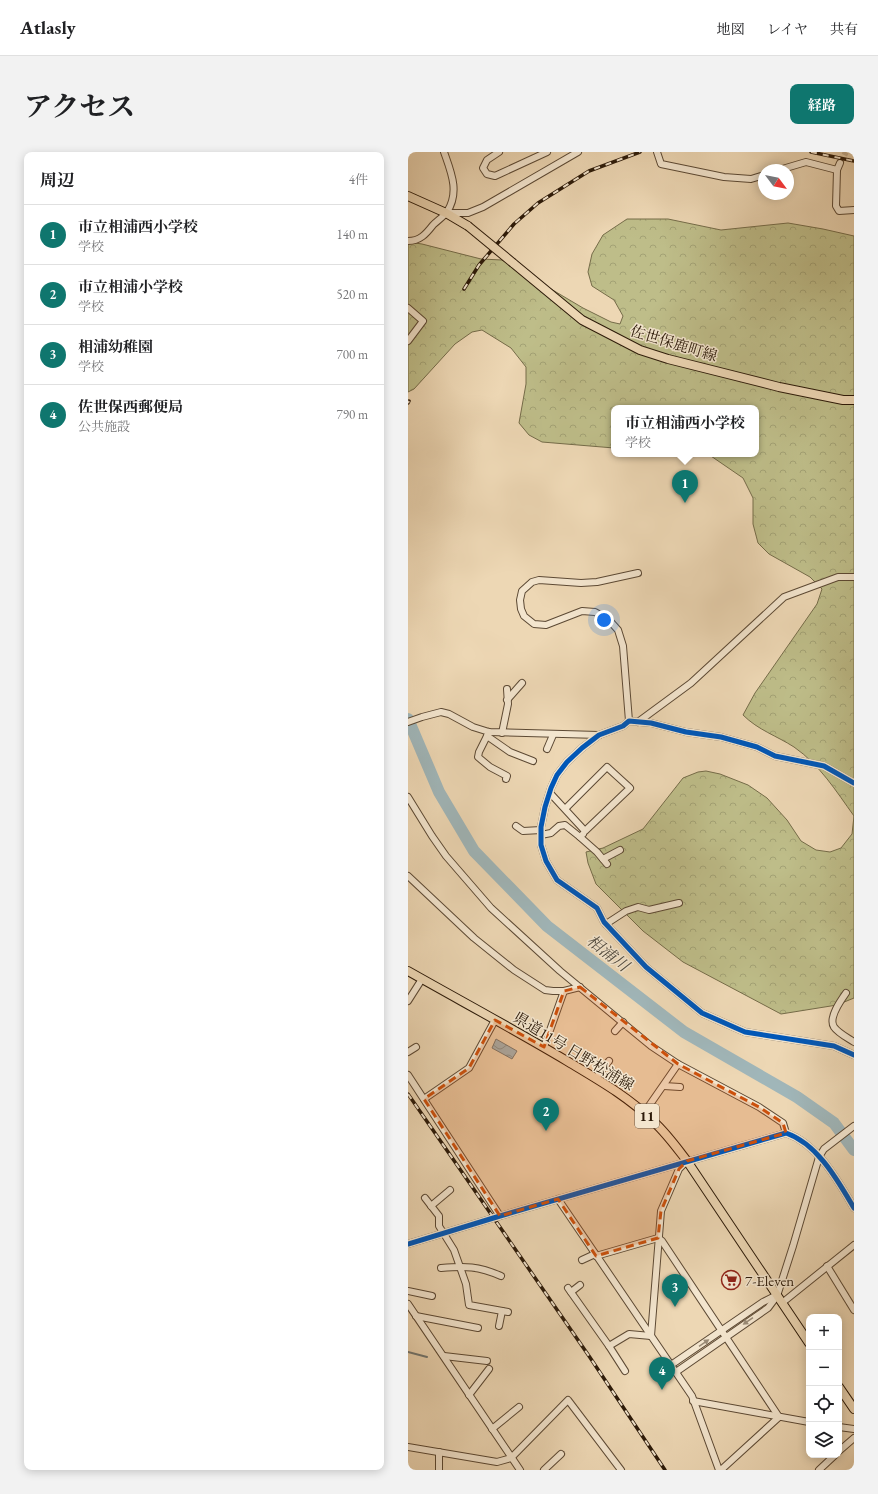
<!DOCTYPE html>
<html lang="ja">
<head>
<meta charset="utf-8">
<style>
	body { margin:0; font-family:"EB Garamond","Noto Serif JP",serif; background:#f2f2f2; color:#202124 }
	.controls { position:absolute; right:12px; bottom:12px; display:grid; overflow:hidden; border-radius:8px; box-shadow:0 2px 10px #0003 }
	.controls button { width:36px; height:36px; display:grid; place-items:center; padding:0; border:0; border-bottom:1px solid #e0e0e0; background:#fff; color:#202124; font:20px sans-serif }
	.compass { position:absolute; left:350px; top:12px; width:36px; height:36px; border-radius:50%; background:#fff; box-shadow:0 2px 10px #0003; rotate:122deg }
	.you { position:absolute; left:196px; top:468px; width:14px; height:14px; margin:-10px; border:3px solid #fff; border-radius:50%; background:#1a73e8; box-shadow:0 0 0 6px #1a73e833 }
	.badge { display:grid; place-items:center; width:26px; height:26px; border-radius:50%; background:#0f766e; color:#fff; font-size:13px; font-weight:700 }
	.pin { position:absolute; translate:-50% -33px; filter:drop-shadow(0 1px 2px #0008) }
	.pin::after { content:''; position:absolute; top:21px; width:14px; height:12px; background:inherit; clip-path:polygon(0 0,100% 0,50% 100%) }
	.popup { position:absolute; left:203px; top:253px; width:148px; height:52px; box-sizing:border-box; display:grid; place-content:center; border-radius:8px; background:#fff; filter:drop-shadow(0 1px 3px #0005); font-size:13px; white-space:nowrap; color:#757577 }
	.popup b { font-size:15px; color:#202124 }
	.popup::after { content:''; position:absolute; left:50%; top:100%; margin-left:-8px; border:8px solid transparent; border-top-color:#fff }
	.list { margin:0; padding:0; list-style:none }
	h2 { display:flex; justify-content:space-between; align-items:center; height:52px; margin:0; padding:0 16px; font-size:17px }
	h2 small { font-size:13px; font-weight:400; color:#757577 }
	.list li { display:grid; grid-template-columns:26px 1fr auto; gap:12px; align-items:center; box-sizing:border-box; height:60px; padding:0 16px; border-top:1px solid #e0e0e0 }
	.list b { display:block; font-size:15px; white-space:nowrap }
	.list p { margin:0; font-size:13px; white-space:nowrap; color:#757577 }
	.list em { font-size:13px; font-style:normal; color:#757577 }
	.icon { flex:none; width:22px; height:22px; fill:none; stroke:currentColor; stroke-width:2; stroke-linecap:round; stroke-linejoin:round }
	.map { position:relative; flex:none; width:446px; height:1318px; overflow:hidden; border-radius:8px }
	header { display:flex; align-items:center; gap:24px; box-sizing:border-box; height:56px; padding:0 20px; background:#fff; border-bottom:1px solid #e0e0e0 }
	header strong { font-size:19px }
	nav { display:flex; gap:22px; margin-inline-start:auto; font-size:14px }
	.intro { display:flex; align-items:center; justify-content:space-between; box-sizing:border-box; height:96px; padding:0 24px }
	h1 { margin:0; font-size:28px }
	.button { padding:10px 18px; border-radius:8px; background:#0f766e; color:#fff; font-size:14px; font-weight:700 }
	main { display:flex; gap:24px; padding:0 24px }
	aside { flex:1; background:#fff; border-radius:8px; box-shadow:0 2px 10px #0003 }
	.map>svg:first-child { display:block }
	.forest { fill:url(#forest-crowns); stroke:#756c49 }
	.water { fill:url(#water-waves); stroke:#727873 }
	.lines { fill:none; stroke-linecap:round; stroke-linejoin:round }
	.stream { stroke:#727873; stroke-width:2 }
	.river { stroke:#a0b6b9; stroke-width:12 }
	.minor-tunnel { stroke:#c6b192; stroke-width:6; stroke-dasharray:6 3; stroke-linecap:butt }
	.minor-casing { stroke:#5c4934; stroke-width:8 }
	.major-casing { stroke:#2c1a09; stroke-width:10 }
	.minor { stroke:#f3e5ce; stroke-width:6 }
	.major { stroke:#edd7b4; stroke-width:8 }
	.rail-casing { stroke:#2c1a09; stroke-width:3.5 }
	.rail { stroke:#f3e5ce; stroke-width:2; stroke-dasharray:6; stroke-linecap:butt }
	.major-bridge-casing { stroke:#2c1a09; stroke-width:10; stroke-linecap:butt }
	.major-bridge { stroke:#edd7b4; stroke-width:8 }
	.cycleway-casing { stroke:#f3e5ce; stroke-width:8 }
	.cycleway { stroke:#0057b8; stroke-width:5 }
	.oneway { fill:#998a75 }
	.marked { fill:#cc500c; fill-opacity:0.2; stroke:#cc500c; stroke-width:3; stroke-dasharray:8 5; stroke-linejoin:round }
	.labels { text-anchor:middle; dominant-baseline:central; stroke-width:3; stroke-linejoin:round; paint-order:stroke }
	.shield { fill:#f3e5ce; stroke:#685744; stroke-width:1 }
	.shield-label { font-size:14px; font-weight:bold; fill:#2c1a09 }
	.street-label { font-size:15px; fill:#2c1a09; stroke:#f3e5ce }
	.poi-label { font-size:15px; fill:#2c1a09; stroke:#f3e5ce; text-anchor:start }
	.water-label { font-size:16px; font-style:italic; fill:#4f493e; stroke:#f3e5ce }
</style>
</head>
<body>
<header>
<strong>Atlasly</strong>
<nav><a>地図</a><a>レイヤ</a><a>共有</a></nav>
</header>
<div class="intro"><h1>アクセス</h1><a class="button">経路</a></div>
<main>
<aside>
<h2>周辺<small>4件</small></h2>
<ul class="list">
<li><span class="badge">1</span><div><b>市立相浦西小学校</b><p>学校</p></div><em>140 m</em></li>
<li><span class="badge">2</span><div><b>市立相浦小学校</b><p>学校</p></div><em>520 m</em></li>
<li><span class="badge">3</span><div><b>相浦幼稚園</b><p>学校</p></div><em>700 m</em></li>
<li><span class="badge">4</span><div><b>佐世保西郵便局</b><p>公共施設</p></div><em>790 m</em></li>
</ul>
</aside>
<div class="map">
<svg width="446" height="1318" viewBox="0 0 446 1318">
	<defs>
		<pattern id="forest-crowns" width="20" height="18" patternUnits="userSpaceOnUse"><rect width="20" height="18" fill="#bebd89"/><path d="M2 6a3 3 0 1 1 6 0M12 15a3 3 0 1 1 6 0" fill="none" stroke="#a3a275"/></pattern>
		<pattern id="water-waves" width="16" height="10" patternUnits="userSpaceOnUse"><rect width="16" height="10" fill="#a0b6b9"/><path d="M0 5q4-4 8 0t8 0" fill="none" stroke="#839395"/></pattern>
	</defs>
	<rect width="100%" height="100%" fill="#edd7b4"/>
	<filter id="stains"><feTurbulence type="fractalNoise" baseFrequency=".005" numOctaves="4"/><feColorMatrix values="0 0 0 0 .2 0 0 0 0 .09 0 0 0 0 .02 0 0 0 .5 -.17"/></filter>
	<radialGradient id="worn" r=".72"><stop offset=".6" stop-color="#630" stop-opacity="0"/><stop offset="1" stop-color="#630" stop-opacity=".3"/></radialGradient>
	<!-- forest -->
	<path class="forest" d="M219,67h41l53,11 67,-7 35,6 31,7v762l-17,7 -56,9 -98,-52 -40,-31 -47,-47 -8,-21 -2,-11 17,-4 40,-19 40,-51 15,-6 8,-1 14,3 28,11 19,13 20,22 14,21 15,9 14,2 11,-4 11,-14 2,-18c-18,-25 -34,-51 -60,-69 -17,-11 -36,-17 -51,-32l12,-22 62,-89 5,-15 -12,-12 -41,-23 -11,-11 -5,-19v-26l-10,-20 -35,-24h48v-46h-142v40l-72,-6 -13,-7 -10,-12 7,-39v-17l-15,-19 -29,-18 -10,2 -17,12 -41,45 -6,3v-150l14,2 59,15 21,1 81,48 28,14 9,2 3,-8 -9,-16 -22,-14 -4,-14 4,-18 11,-19z"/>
	<!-- water -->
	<path class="water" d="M88,887l21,12 -5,8 -20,-11z"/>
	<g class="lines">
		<!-- stream -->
		<path class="stream" d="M0,1200l19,5"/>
		<!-- river -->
		<path class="river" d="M0,567l31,73 35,59 73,75 137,106 113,65 37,26 20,27"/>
		<!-- minor-tunnel -->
		<path class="minor-tunnel" d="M432,11l6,-11"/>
		<defs>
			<g id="minor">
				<path d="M91,0l-12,8 -4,8 4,6 8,2 52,-24"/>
				<path d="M249,0l4,12 63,13 27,2 13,-4"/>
				<path d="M371,18l27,-8 31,8 3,-7"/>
				<path d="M429,18l-1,36 3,5 15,-1"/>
				<path d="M40,61h20l15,-6 95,-55"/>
				<path d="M0,89c12,0 18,-7 25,-16 4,-4 10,-8 14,-13 13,-20 4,-40 -3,-60"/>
				<path d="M0,156l15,13 -15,20"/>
				<path d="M99,548l15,-17"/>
				<path d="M221,569l-6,-75 -5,-16 -9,-10 -14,-8 -13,-1 -36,14 -12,-1 -10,-8 -3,-7 -1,-9 2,-9 10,-9 7,-2 42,3 16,-1 41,-9"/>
				<path d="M0,570l14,-5 19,-5 8,2 24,13 16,5 110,3"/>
				<path d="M230,570l53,-39 93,-86 54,-20h16"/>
				<path d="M81,580l-10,20 -1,5 12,10 17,9 -1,3"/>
				<path d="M94,581l6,-29 -1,-15"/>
				<path d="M79,584l23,16 23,9"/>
				<path d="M139,597l6,-14"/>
				<path d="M446,631l-30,-17 -49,-10 -18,-9 -36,-10 -35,-5 -35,-9 -22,-2 -6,5 -24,9 -17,13 -15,14 -10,13 -6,13 -6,19 -4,20v18l5,16 11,19 40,28 7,14 42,45 56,46 43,19 89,14 20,9"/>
				<path d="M142,641l35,38 45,-43 -23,-21 -42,42"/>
				<path d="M0,645l24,39 14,20 45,52 69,63 91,75 27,18 81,43 24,16 3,10"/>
				<path d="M108,674l7,5 18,-1"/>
				<path d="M175,682l-3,3 17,15 10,12"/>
				<path d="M133,683l10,-2 8,-7 6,-1 15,12"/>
				<path d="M195,707l17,-9"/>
				<path d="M0,724l66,62 40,32 31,20 8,1h11l-20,56"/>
				<path d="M198,772l20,-13 12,-4 11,3 30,-7"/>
				<path d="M156,839l16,-4"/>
				<path d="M438,841c-5,7 -18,25 -12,34 4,6 14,11 20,15"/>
				<path d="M0,849l14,-22"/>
				<path d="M207,879l8,-9"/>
				<path d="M0,900l8,-5"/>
				<path d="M0,923l92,141"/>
				<path d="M188,926l13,-17"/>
				<path d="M256,934l16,1"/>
				<path d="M16,947l45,-31 26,-48"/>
				<path d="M236,961l34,-49"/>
				<path d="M17,1046l14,18v10l15,24 12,34 3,21 39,7"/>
				<path d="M150,1047l134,197 27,74"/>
				<path d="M23,1054l19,-16"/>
				<path d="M250,1086l4,3 117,176"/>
				<path d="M0,1092l92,-28 286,-83c32,11 52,48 68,75"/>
				<path d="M188,1104l62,-18"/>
				<path d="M174,1108l13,-6"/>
				<path d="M419,1114l27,44"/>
				<path d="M33,1116c25,-2 37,-2 60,8"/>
				<path d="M160,1136l41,58"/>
				<path d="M0,1139l24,5"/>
				<path d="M163,1140l9,-7"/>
				<path d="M374,1151l72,-58"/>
				<path d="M0,1152l112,166"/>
				<path d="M8,1164l62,12"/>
				<path d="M91,1174l3,-15"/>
				<path d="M243,1184l10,-125 18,-42 7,-7"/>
				<path d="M36,1204l43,5"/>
				<path d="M263,1213l92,-63 12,-6"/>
				<path d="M217,1219l-16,-25 20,-12 22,2"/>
				<path d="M268,1220l92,-64 9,-12 16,-50 26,-89 5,-8 30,-23"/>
				<path d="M61,1243l20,-26"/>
				<path d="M285,1249l116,21"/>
				<path d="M431,1275l15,2"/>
				<path d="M84,1277l27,-22"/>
				<path d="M0,1295l89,15 14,-4 57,-58 53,70"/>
				<path d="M431,1299l15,-13"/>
				<path d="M31,1318v-18"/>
				<path d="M136,1318l17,-16"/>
				<path d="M313,1318l58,-53"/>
				<path d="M411,1318l16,-15"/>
			</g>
			<g id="major">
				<path d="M0,44l38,17 22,13"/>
				<path d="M105,111l69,57 58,30 28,9 111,28 64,13h11"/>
				<path d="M0,819c53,30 107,59 159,90 30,18 62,36 87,61 13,12 23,26 33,39l122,182"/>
				<path d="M431,1235l15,22"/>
			</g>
		</defs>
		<!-- minor casing -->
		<use href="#minor" class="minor-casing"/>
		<!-- major casing -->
		<use href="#major" class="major-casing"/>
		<!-- minor -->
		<use href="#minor" class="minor"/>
		<!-- major -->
		<use href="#major" class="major"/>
		<defs>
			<g id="rail">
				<path d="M403,0l43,9"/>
				<path d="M56,137l15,-24 35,-41 24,-21 51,-32 51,-19"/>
				<path d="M0,251l1,-2"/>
				<path d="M0,942l181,262 76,114"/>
			</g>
		</defs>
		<!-- rail casing -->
		<use href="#rail" class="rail-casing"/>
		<!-- rail -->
		<use href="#rail" class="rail"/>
		<defs>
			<path id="major-bridge" d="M60,74l45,37"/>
		</defs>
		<!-- major-bridge casing -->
		<use href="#major-bridge" class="major-bridge-casing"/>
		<!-- major-bridge -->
		<use href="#major-bridge" class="major-bridge"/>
		<defs>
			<g id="cycleway">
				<path d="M446,631l-30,-17 -49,-10 -18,-9 -36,-10 -35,-5 -35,-9 -22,-2 -6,5 -24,9 -17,13 -15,14 -10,13 -6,13 -6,19 -4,20v18l5,16 11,19 40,28 7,14 42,45 56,46 43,19 89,14 20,9"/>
				<path d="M0,1092l92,-28 286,-83c32,11 52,48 68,75"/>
			</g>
		</defs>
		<!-- cycleway casing -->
		<use href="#cycleway" class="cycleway-casing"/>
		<!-- cycleway -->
		<use href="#cycleway" class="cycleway"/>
	</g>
	<!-- one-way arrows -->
	<defs><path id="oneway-solid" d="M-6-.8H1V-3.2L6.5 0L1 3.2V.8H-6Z"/></defs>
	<g class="oneway">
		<use href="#oneway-solid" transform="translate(340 1169) rotate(146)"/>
		<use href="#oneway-solid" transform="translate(296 1191) rotate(-34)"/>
	</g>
	<!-- marked area -->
	<path class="marked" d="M172,835l98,77 81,43 24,16 3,10 -99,28 -8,8 -18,42 -3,27 -62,18 -38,-57 -58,17 -76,-117 45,-31 26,-48 49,27 20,-56z"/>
	<!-- icons -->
	<defs>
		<symbol id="supermarket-ring" viewBox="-11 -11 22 22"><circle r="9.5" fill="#f3e5ce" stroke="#8f2418" stroke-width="1.5"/><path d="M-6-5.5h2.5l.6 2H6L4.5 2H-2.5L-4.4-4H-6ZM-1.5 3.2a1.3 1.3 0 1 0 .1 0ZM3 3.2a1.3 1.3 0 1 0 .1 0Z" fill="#8f2418"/></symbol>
	</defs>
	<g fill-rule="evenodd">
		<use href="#supermarket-ring" x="312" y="1117" width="22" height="22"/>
	</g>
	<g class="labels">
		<!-- shield labels -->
		<rect class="shield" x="227" y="952" width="24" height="24" rx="3"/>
		<g class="shield-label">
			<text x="239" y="964">11</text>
		</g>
		<!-- street labels -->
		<g class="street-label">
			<text transform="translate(266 191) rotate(17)">佐世保鹿町線</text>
			<text transform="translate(166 899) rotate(31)">県道11号 日野松浦線</text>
		</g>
		<!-- poi labels -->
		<g class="poi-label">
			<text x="337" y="1128">7-Eleven</text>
		</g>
		<!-- water labels -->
		<g class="water-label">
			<text transform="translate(200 801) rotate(38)">相浦川</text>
		</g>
	</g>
	<rect width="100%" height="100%" filter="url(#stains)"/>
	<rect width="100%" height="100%" fill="url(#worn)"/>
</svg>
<div class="controls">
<button>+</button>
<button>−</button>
<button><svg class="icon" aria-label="locate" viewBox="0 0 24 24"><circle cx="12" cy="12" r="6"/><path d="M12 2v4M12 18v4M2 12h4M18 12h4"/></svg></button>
<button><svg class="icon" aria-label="layers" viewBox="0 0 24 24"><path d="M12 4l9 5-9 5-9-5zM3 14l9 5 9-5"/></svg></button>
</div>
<svg class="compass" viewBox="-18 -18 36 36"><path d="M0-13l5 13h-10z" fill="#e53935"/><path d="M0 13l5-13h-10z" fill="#757577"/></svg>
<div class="you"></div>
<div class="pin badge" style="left:277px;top:351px">1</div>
<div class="popup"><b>市立相浦西小学校</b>学校</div>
<div class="pin badge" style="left:138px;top:979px">2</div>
<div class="pin badge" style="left:267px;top:1155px">3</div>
<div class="pin badge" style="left:254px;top:1238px">4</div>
</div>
</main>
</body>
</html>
